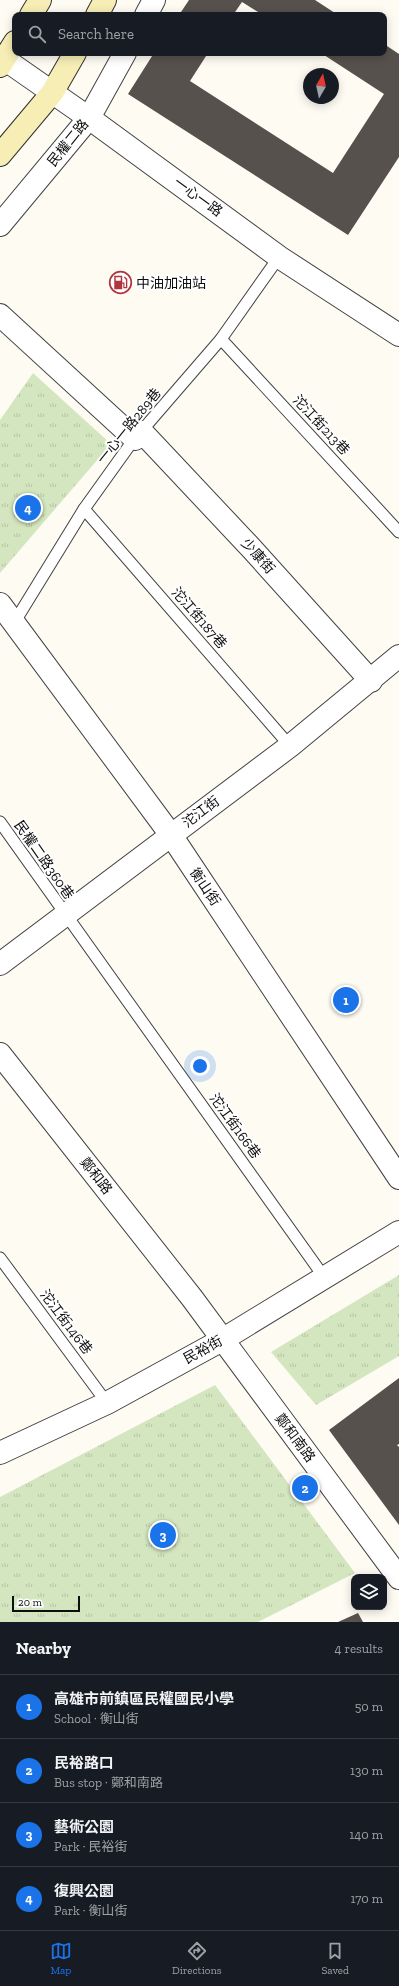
<!DOCTYPE html>
<html lang="en">
<head>
<meta charset="utf-8">
<style>
	body { margin:0; font-family:"Zilla Slab","Noto Sans TC",serif; background:#242831; color:#f1f3f6 }
	.controls { position:absolute; right:12px; bottom:12px; display:grid; overflow:hidden; border-radius:8px; box-shadow:0 2px 10px #0003 }
	.controls button { width:36px; height:36px; display:grid; place-items:center; padding:0; border:0; border-bottom:1px solid #363941; background:#171b24; color:#f1f3f6; font:20px sans-serif }
	.compass { position:absolute; left:303px; top:68px; width:36px; height:36px; border-radius:50%; background:#171b24; box-shadow:0 2px 10px #0003; rotate:9deg }
	.scale { position:absolute; left:12px; bottom:10px; width:68px; box-sizing:border-box; padding-left:4px; border:2px solid #0f0f0f; border-top:0; font-size:11px; line-height:14px; white-space:nowrap; color:#0f0f0f; -webkit-text-stroke:3px #fff; paint-order:stroke }
	.you { position:absolute; left:200px; top:1066px; width:14px; height:14px; margin:-10px; border:3px solid #fff; border-radius:50%; background:#1a73e8; box-shadow:0 0 0 6px #1a73e833 }
	.badge { display:grid; place-items:center; width:26px; height:26px; border-radius:50%; background:#1a73e8; color:#fff; font-size:13px; font-weight:700 }
	.pin { position:absolute; translate:-50% -50%; border:2px solid #fff; box-shadow:0 1px 4px #0006 }
	.list { margin:0; padding:0; list-style:none }
	h2 { display:flex; justify-content:space-between; align-items:center; height:52px; margin:0; padding:0 16px; font-size:17px }
	h2 small { font-size:13px; font-weight:400; color:#9ea1a6 }
	.list li { display:grid; grid-template-columns:26px 1fr auto; gap:12px; align-items:center; box-sizing:border-box; height:64px; padding:0 16px; border-top:1px solid #363941 }
	.list b { display:block; font-size:15px; white-space:nowrap }
	.list p { margin:0; font-size:13px; white-space:nowrap; color:#9ea1a6 }
	.list em { font-size:13px; font-style:normal; color:#9ea1a6 }
	.icon { flex:none; width:22px; height:22px; fill:none; stroke:currentColor; stroke-width:2; stroke-linecap:round; stroke-linejoin:round }
	.map { position:relative; flex:none; width:399px; height:1622px; overflow:hidden }
	.search { position:absolute; background:#171b24; box-shadow:0 2px 10px #0003; left:12px; right:12px; top:12px; height:44px; display:flex; align-items:center; gap:10px; box-sizing:border-box; padding:0 14px; border-radius:8px; color:#9ea1a6; font-size:15px }
	.sheet { height:308px; background:#171b24 }
	nav { display:flex; justify-content:space-around; align-items:center; box-sizing:border-box; height:56px; border-top:1px solid #363941; background:#171b24; font-size:11px; color:#9ea1a6 }
	nav a { display:grid; justify-items:center; gap:2px }
	nav .on { color:#1a73e8 }
	.map>svg:first-child { display:block }
	.park { fill:url(#park-tufts) }
	.building { fill:#57514d }
	.lines { fill:none; stroke-linecap:round; stroke-linejoin:round }
	.service-casing { stroke:#424242; stroke-width:13 }
	.minor-casing { stroke:#424242; stroke-width:24 }
	.tertiary-casing { stroke:#424242; stroke-width:24 }
	.secondary-casing { stroke:#313131; stroke-width:24 }
	.service { stroke:#fff; stroke-width:11 }
	.minor { stroke:#fff; stroke-width:22 }
	.tertiary { stroke:#fff; stroke-width:22 }
	.secondary { stroke:#f7eeb5; stroke-width:22 }
	.labels { text-anchor:middle; dominant-baseline:central; stroke-width:4; stroke-linejoin:round; paint-order:stroke }
	.street-label { font-size:14px; fill:#0f0f0f; stroke:#fff }
	.poi-label { font-size:14px; fill:#0f0f0f; stroke:#fff; text-anchor:start }
</style>
</head>
<body>
<div class="map">
<svg width="399" height="1622" viewBox="0 0 399 1622">
	<defs>
		<pattern id="park-tufts" width="24" height="20" patternUnits="userSpaceOnUse"><rect width="24" height="20" fill="#d4e6bf"/><path d="M3 7l-1-3M5 7V3M7 7l1-3M15 17l-1-3M17 17v-4M19 17l1-3" fill="none" stroke="#b5c4a3"/></pattern>
	</defs>
	<rect width="100%" height="100%" fill="#fefbf3"/>
	<!-- park -->
	<g class="park">
		<path d="M33,373l78,71 -111,129v-153z"/>
		<path d="M399,1275v81l-83,49 -45,-53z"/>
		<path d="M215,1385l140,188 -97,49h-258v-125z"/>
	</g>
	<!-- building -->
	<g class="building">
		<path d="M189,0h126l23,15h-75l-21,-13 -9,13h-54z"/>
		<path d="M384,44l15,10v103l-51,78 -220,-141 26,-41h54l-18,28 143,92 51,-79 -63,-41h63z"/>
		<path d="M399,1378v66l-2,1 2,2v78l-70,-95z"/>
		<path d="M358,1613l5,9h-25z"/>
	</g>
	<g class="lines">
		<defs>
			<g id="service">
				<path d="M221,339l178,193"/>
				<path d="M84,509l206,237"/>
				<path d="M14,623l70,-114 48,-67 89,-103 58,-82"/>
				<path d="M0,822l324,455"/>
				<path d="M0,1258l107,145"/>
			</g>
			<g id="minor">
				<path d="M0,315l135,124"/>
				<path d="M142,432l110,117 119,132"/>
				<path d="M0,604l171,231 228,343"/>
				<path d="M0,964l290,-218 109,-90"/>
				<path d="M0,1054l192,244 207,280"/>
				<path d="M0,1453l107,-50 115,-63 177,-108"/>
			</g>
			<g id="tertiary">
				<path d="M146,15l8,-15"/>
				<path d="M0,56l89,62 190,139 120,78"/>
				<path d="M0,225l89,-107 36,-65"/>
			</g>
			<g id="secondary">
				<path d="M31,15l9,-15"/>
				<path d="M97,15l8,-15"/>
				<path d="M0,66l15,-24"/>
				<path d="M0,155l52,-62 23,-40"/>
			</g>
		</defs>
		<!-- service casing -->
		<use href="#service" class="service-casing"/>
		<!-- minor casing -->
		<use href="#minor" class="minor-casing"/>
		<!-- tertiary casing -->
		<use href="#tertiary" class="tertiary-casing"/>
		<!-- secondary casing -->
		<use href="#secondary" class="secondary-casing"/>
		<!-- service -->
		<use href="#service" class="service"/>
		<!-- minor -->
		<use href="#minor" class="minor"/>
		<!-- tertiary -->
		<use href="#tertiary" class="tertiary"/>
		<!-- secondary -->
		<use href="#secondary" class="secondary"/>
	</g>
	<!-- icons -->
	<defs>
		<symbol id="fuel-ring" viewBox="-11 -11 22 22"><circle r="9.5" fill="#fff" stroke="#b2353e" stroke-width="1.5"/><path d="M-5.5-6h7V0h2V4h1.3V-2.5L3-4.5l.8-.8L6-3V5H2.5V1h-1V6h-7ZM-4.2-4.7v3.2H.2V-4.7Z" fill="#b2353e"/></symbol>
	</defs>
	<g fill-rule="evenodd">
		<use href="#fuel-ring" x="108" y="270" width="25" height="25"/>
	</g>
	<g class="labels">
		<!-- street labels -->
		<g class="street-label">
			<text transform="translate(68 143) rotate(-51)">民權二路</text>
			<text transform="translate(198 197) rotate(36)">一心一路</text>
			<text transform="translate(321 425) rotate(47)">沱江街213巷</text>
			<text transform="translate(129 426) rotate(-51)">一心一路289巷</text>
			<text transform="translate(258 556) rotate(48)">少康街</text>
			<text transform="translate(199 618) rotate(49)">沱江街187巷</text>
			<text transform="translate(201 812) rotate(-37)">沱江街</text>
			<text transform="translate(44 860) rotate(55)">民權二路360巷</text>
			<text transform="translate(205 887) rotate(56)">衡山街</text>
			<text transform="translate(235 1126) rotate(54)">沱江街166巷</text>
			<text transform="translate(96 1176) rotate(52)">鄭和路</text>
			<text transform="translate(66 1322) rotate(53)">沱江街146巷</text>
			<text transform="translate(203 1350) rotate(-29)">民裕街</text>
			<text transform="translate(295 1438) rotate(53)">鄭和南路</text>
		</g>
		<!-- poi labels -->
		<g class="poi-label">
			<text x="136" y="283">中油加油站</text>
		</g>
	</g>
</svg>
<div class="controls">
<button><svg class="icon" aria-label="layers" viewBox="0 0 24 24"><path d="M12 4l9 5-9 5-9-5zM3 14l9 5 9-5"/></svg></button>
</div>
<svg class="compass" viewBox="-18 -18 36 36"><path d="M0-13l5 13h-10z" fill="#e53935"/><path d="M0 13l5-13h-10z" fill="#9ea1a6"/></svg>
<div class="scale">20 m</div>
<div class="you"></div>
<div class="pin badge" style="left:346px;top:1000px">1</div>
<div class="pin badge" style="left:305px;top:1488px">2</div>
<div class="pin badge" style="left:163px;top:1535px">3</div>
<div class="pin badge" style="left:28px;top:508px">4</div>
<div class="search"><svg class="icon" aria-label="search" viewBox="0 0 24 24"><circle cx="10" cy="10" r="6"/><path d="M15 15l6 6"/></svg>Search here</div>
</div>
<section class="sheet">
<h2>Nearby<small>4 results</small></h2>
<ul class="list">
<li><span class="badge">1</span><div><b>高雄市前鎮區民權國民小學</b><p>School · 衡山街</p></div><em>50 m</em></li>
<li><span class="badge">2</span><div><b>民裕路口</b><p>Bus stop · 鄭和南路</p></div><em>130 m</em></li>
<li><span class="badge">3</span><div><b>藝術公園</b><p>Park · 民裕街</p></div><em>140 m</em></li>
<li><span class="badge">4</span><div><b>復興公園</b><p>Park · 衡山街</p></div><em>170 m</em></li>
</ul>
</section>
<nav>
<a class="on"><svg class="icon" aria-label="map" viewBox="0 0 24 24"><path d="M3 6l6-2 6 2 6-2v14l-6 2-6-2-6 2zM9 4v14M15 6v14"/></svg>Map</a>
<a><svg class="icon" aria-label="directions" viewBox="0 0 24 24"><path d="M12 3l9 9-9 9-9-9zM9 14v-3h6M13 9l2 2-2 2"/></svg>Directions</a>
<a><svg class="icon" aria-label="saved" viewBox="0 0 24 24"><path d="M7 4h10v16l-5-4-5 4z"/></svg>Saved</a>
</nav>
</body>
</html>
